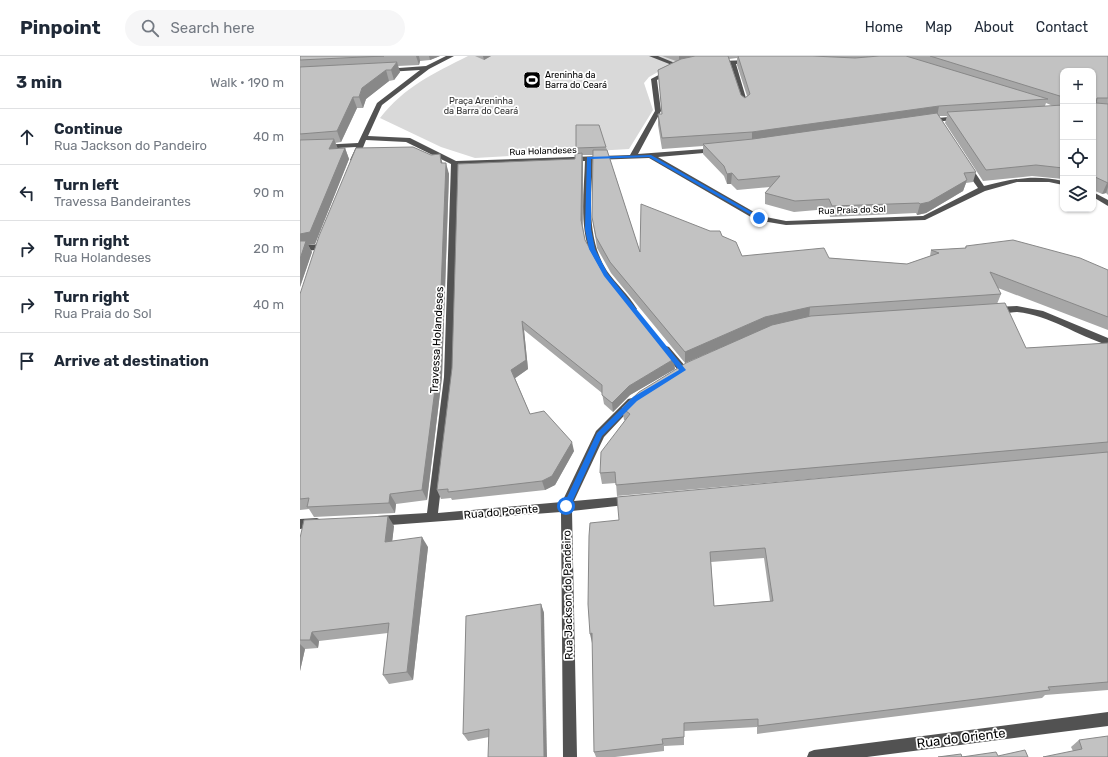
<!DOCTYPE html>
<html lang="en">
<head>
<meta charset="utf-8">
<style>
	body { margin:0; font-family:Rubik,sans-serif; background:#f6f6f7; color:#1f2937 }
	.controls { position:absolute; right:12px; top:12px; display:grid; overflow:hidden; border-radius:8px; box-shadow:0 1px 3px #0004 }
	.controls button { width:36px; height:36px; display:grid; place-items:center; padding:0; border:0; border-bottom:1px solid #e0e1e3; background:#fff; color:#1f2937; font:20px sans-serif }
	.stop { position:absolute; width:12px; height:12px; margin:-9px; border:3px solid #1a73e8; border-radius:50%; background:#fff }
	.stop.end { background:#1a73e8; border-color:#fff; box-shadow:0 1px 4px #0008 }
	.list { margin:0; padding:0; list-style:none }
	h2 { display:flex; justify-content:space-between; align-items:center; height:52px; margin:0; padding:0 16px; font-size:17px }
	h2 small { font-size:13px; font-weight:400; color:#747a83 }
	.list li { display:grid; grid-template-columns:26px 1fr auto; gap:12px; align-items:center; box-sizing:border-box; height:56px; padding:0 16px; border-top:1px solid #e0e1e3 }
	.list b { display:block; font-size:15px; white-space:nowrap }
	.list p { margin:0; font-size:13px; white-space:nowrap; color:#747a83 }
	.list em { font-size:13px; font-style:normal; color:#747a83 }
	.icon { flex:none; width:22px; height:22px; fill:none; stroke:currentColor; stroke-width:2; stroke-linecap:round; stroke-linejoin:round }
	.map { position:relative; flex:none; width:808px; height:701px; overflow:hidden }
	header { display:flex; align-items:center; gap:24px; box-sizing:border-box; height:56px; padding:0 20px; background:#fff; border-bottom:1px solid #e0e1e3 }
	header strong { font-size:19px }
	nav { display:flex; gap:22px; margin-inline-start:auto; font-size:14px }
	.search { width:280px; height:36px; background:#f6f6f7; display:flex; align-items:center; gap:10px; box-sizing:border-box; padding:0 14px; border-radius:22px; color:#747a83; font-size:15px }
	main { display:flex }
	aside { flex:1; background:#fff }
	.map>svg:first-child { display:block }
	.green { fill:#d9d9d9 }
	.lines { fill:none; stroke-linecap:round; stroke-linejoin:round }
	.minor { fill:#525252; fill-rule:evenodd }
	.wall { fill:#a7a7a7; fill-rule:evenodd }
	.shaded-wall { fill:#888 }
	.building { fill:#c2c2c2; stroke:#888; fill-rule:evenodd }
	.route { fill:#1a73e8 }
	.labels { text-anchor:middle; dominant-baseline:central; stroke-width:3.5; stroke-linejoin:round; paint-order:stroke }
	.far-poi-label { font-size:9px; fill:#000; stroke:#fff; text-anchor:start }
	.far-park-label { font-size:9px; fill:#303030; stroke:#fff }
	.far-street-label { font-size:9px; fill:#000; stroke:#fff }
	.street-label { font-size:11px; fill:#000; stroke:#fff }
	.near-street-label { font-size:13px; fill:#000; stroke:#fff }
</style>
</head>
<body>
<header>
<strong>Pinpoint</strong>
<div class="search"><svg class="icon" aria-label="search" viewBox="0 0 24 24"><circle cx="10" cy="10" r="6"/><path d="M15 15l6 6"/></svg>Search here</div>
<nav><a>Home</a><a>Map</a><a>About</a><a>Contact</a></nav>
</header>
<main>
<aside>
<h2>3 min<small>Walk · 190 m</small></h2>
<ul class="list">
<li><svg class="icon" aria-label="ahead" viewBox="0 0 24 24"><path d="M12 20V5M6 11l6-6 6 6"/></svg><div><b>Continue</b><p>Rua Jackson do Pandeiro</p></div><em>40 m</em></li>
<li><svg class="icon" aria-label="left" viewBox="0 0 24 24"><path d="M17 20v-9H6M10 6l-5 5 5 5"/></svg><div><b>Turn left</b><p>Travessa Bandeirantes</p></div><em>90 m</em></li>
<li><svg class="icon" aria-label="right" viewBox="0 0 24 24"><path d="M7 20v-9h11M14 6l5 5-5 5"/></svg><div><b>Turn right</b><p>Rua Holandeses</p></div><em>20 m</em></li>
<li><svg class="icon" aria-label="right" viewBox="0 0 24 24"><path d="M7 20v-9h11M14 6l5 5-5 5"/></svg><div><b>Turn right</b><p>Rua Praia do Sol</p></div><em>40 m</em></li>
<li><svg class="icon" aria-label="arrive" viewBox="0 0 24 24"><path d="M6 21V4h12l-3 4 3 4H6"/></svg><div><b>Arrive at destination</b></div></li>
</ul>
</aside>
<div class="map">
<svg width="808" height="701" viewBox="0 0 808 701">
	<rect width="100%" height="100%" fill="#fff"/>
	<!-- green -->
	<path class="green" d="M168,0h199l12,4 -30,17 -5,6 9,27 -24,39 -154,9 -34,-11 -61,-29c24,-31 54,-45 88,-62z"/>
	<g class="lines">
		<!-- minor -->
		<g class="minor">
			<path d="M146,0h8l-25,13 -47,36 -14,31 42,2 46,23 174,-6 25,-44 -4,-32 19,-10 3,2 -1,1 -15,8 4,31 -23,43 80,-6 1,2 -4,2 -57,5 103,59 25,5 137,-5 55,-28 -15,-21 4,-2h3l14,21c29,-7 49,-12 79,-5v4l-14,-3h-32l-32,9 -60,29 -139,5 -30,-5 -107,-62 -56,2c-2,37 -7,78 14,111 9,13 22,24 30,38l-4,3 -3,-1c-12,-15 -26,-30 -35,-47 -17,-31 -11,-70 -10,-103l-126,4 -5,212 -16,136 124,-11 34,-71 32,-32 4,-1 5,4 -33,35 -30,64 56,-5 4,2 1,3 -1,3 -62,7 5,246h-14l-2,-245 -184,14 -4,-2 -2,-3 2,-3 4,-2 50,-3 17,-136 7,-213 -45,-22 -40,-2 -8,20 -4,2 -4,-2 6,-13 -56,3v-4l58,-3 19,-40 43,-33 -33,2 -3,-2 1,-1 41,-3z"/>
			<path d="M349,0h9l24,10 -5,1z"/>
			<path d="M451,4l3,2 -1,1 -17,1 12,41 -3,2 -3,-2 -13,-40h-10l-3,-2 3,-2z"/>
			<path d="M659,60l2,1v2l-34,4 -3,-2 3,-2z"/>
			<path d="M793,136l15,8v6l-15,-9z"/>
			<path d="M19,188l4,3 -1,2 -22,3v-6z"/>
			<path d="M717,250l26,5 65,27v7c-31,-9 -58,-30 -91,-33 -7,0 -21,4 -26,-2l4,-3z"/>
			<path d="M366,290l3,1 17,20 2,3 -2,3h-6l-17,-22 -2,-2z"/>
			<path d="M17,462l4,2 2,3 -2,3 -21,3v-10z"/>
			<path d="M808,656v14l-241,31h-60l2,-5 5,-2z"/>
		</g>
	</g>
	<!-- wall -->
	<g class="wall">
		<path d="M0,0h140l-10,4 -10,1 -1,4 -21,1 2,6 -6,8 -5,1 -23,18 -3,9h-6l-16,34 -6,1 3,6 7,-1 4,11 -34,85 -7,1 4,7 -12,35z"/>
		<path d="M175,0h16l-7,4z"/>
		<path d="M362,0h446v139l-2,-2 -4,1 -9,-4v-119h-30v108l-31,-3 -49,5 -38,-58 2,-7h-8l37,56 -3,10 -7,1 -3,8 -37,22 -9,2 -1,-2 -86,4 -2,-8 -34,3 -29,-8v-11l5,-6 -33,3 -6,-6h-4l-3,-8 -21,-22v-8l-41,3 -4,-24v-11h4l-4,-44 18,-9zM437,2v7l10,31 -2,2 -4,-3 -12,-36zM746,47l7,3h-8z"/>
		<path d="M306,91l34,105 82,-16 20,20 87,2 78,6 23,-8 1,-6 34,-2 1,-2 142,24v60l-110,-42 3,6 -4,10 29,44 82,-5v347l-63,5 -3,3 -285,36v-7l-73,4v14l-20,1v5l-49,6h-19l-2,-5 25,-232 340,-54 -342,30 -1,-13 -14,1 -2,-11 25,-53h-1l-2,-12 100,-61 -37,16 -74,-90 -14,-25 -3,-19 -2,-12 1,-62h-11l1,8v63l2,14 16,29 74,100 -45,26 -17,17 -9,-8 -2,-11 -78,-63 4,39 -13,9 15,36 44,37 -19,34 -10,5 -93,10 -1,-2 -10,1 -4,-9 138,-331 1,-5v-6zM464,502l6,43 -56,5 -3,-44z"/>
		<path d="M143,107l6,11 -7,203 -15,123 -31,4 -1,9 -81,4 -5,-8 -9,1v-216z"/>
		<path d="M94,470l-2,15 36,6 -15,133 -24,4 -6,-9 5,-42 -69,8 -1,7 -13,1 -5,22v-133z"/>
		<path d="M241,548l3,9 -55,124 -21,4 -5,-7z"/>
		<path d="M779,684l29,17 -35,-6 -2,-4z"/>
	</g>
	<!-- shaded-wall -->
	<g class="shaded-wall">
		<path d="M116,0h3l1,5 -1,4z"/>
		<path d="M129,0h11l-10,4z"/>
		<path d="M183,0h8l-7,4z"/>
		<path d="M379,0h16l-16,6z"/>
		<path d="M97,6l3,10 -6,8 -3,-10z"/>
		<path d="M86,14l3,11 -23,18 -3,9 -4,-11 3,-9z"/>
		<path d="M53,41l4,11 -16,34 -4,-11z"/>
		<path d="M639,50l-2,11 -185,26v-11z"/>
		<path d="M34,83l4,10h-9z"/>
		<path d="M45,92l4,11 -34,85 -7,1 4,7 -12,35v-53z"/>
		<path d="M282,97l1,10 -1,66 -1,-9z"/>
		<path d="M140,98l3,11 -2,-2z"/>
		<path d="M146,107l3,11 -7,203 -15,123 -5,-10z"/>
		<path d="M432,117l-1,11h-4v-10z"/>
		<path d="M667,124l-4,11 -37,22 -9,2 3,-11z"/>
		<path d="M807,127h1v4l-2,6 -4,1z"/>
		<path d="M510,251l-1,12 -45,10 -79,34v-11l80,-35z"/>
		<path d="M222,265l2,9 4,39 -14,10 -3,-9z"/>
		<path d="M374,303l1,10 -45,26 -17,17 -1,-9 17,-17z"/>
		<path d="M272,386l2,9 -19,34 -10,5 -3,-9z"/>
		<path d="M90,438l6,10 -1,9 -6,-10z"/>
		<path d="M88,460l6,10 -3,26 -6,-10z"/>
		<path d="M122,481l6,10 -15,133 -6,-8z"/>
		<path d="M241,548l3,9 3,144h-3z"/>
		<path d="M12,576l7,9 -1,7 -8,-8z"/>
		<path d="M292,577v10l-2,-9z"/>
		<path d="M0,588l5,5 -5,22z"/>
	</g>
	<!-- building -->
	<g class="building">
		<path d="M0,0h84l-84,4z"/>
		<path d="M395,0h33l13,39 4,3 5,-4 -12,-38h75l42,2 24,-2h27l142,43 -109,7 -187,26 -90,6 -4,-24h4l-4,-44 23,-11z"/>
		<path d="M630,0h178v42h-11l-1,5 12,1v79l-15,-7v-105h-30v26z"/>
		<path d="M97,6l-6,8h-5l-24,18 -3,9h-6l-16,34 -37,3v-67z"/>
		<path d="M763,49v63l-27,-3 -50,5 -39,-58z"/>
		<path d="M637,57l39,59 -12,1 3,7 -38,22 -9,2 -1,-1 -87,3 -3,-7 -34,2 -30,-8 15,-17 -42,4 -6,-7 -5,1 -3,-8 -21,-22 50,-5z"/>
		<path d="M276,69h23l7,22 -30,1z"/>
		<path d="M34,83l-5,10 16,-1 -35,84 -10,2v-94z"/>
		<path d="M113,91l18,8 9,-1 1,9h5l-8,203 -16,124 -32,4 -1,9 -82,4 2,-9 -9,1v-205l19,-58 37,-88z"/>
		<path d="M293,94h14l33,102 1,-48 69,27h10l2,5 14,6 6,14 82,-8 5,10 78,6 32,-11 -8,-3 35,-2v-2l47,-6 67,18 28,12v47l-118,-45 11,22 -191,13 -45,10 -80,35 -75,-90 -14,-25 -4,-20z"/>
		<path d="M282,97l-1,67 4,20 16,29 73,90 -45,27 -17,17 -10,-8v-10l-80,-64 4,39 -15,10 19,44 14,-3 28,31 -20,34 -10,5 -94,11v-3l-11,1 15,-122 6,-204 117,-5v-5z"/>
		<path d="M0,185h6l-6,18z"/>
		<path d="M705,247l21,45 82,-5v99l-492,43 -1,-13 -15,1 1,-21 29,-38 -8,-6 17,-16 47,-29 86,-38 39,-9z"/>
		<path d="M808,396v230l-60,5 2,3 -292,36v-7l-74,4v14l-22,2 1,5 -69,8 -2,-119 -2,1 -2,-30 1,-68 1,-13 29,-3 -2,-23zM465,492l8,53 -59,5 -4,-54z"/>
		<path d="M88,460l-3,26 37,-5 -15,135 -24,3 6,-52 -77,9 -2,8h-10v-102l4,-18z"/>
		<path d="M241,548l3,153h-56l1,-28 -26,5 3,-118z"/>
		<path d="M808,680v21h-65l39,-8 -3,-9z"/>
		<path d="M725,694l3,7h-90l23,-3 1,3 34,-5 2,4z"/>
	</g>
	<!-- route -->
	<path class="route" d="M351,99l111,63 -4,1 -109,-62 -58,2v70l4,20 13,25 78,96 -49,31 -35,35 -33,73 -3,1 -3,-4 34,-73 36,-36 46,-27 -75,-94 -15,-27 -4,-20 2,-72z"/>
	<!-- icons -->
	<defs>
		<symbol id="stadium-square" viewBox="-11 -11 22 22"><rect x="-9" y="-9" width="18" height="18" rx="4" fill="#000" stroke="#fff"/><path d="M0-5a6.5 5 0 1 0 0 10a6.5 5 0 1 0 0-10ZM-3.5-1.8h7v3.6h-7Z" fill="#fff"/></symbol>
	</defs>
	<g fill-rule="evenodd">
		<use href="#stadium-square" x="222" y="14" width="20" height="20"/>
	</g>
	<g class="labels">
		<!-- far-poi labels -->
		<g class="far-poi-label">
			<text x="245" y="19">Areninha da<tspan x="245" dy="10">Barra do Ceará</tspan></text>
		</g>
		<!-- far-park labels -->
		<g class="far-park-label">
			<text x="181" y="45">Praça Areninha<tspan x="181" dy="10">da Barra do Ceará</tspan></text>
		</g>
		<!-- far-street labels -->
		<g class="far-street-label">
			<text transform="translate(243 95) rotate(-2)">Rua Holandeses</text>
			<text transform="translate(552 154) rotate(-2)">Rua Praia do Sol</text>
		</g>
		<!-- street labels -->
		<g class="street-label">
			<text transform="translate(137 284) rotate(-87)">Travessa Holandeses</text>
			<text transform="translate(201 456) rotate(-5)">Rua do Poente</text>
			<text transform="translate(268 539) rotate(-91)">Rua Jackson do Pandeiro</text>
		</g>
		<!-- near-street labels -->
		<g class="near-street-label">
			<text transform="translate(661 682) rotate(-7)">Rua do Oriente</text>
		</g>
	</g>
</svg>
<div class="controls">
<button>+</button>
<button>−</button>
<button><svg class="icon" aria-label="locate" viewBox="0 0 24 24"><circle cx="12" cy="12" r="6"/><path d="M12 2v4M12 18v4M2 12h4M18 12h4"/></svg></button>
<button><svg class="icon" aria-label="layers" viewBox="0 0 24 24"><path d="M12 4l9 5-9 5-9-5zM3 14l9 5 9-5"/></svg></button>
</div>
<div class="stop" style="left:266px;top:450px"></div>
<div class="stop end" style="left:459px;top:162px"></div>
</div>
</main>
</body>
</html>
